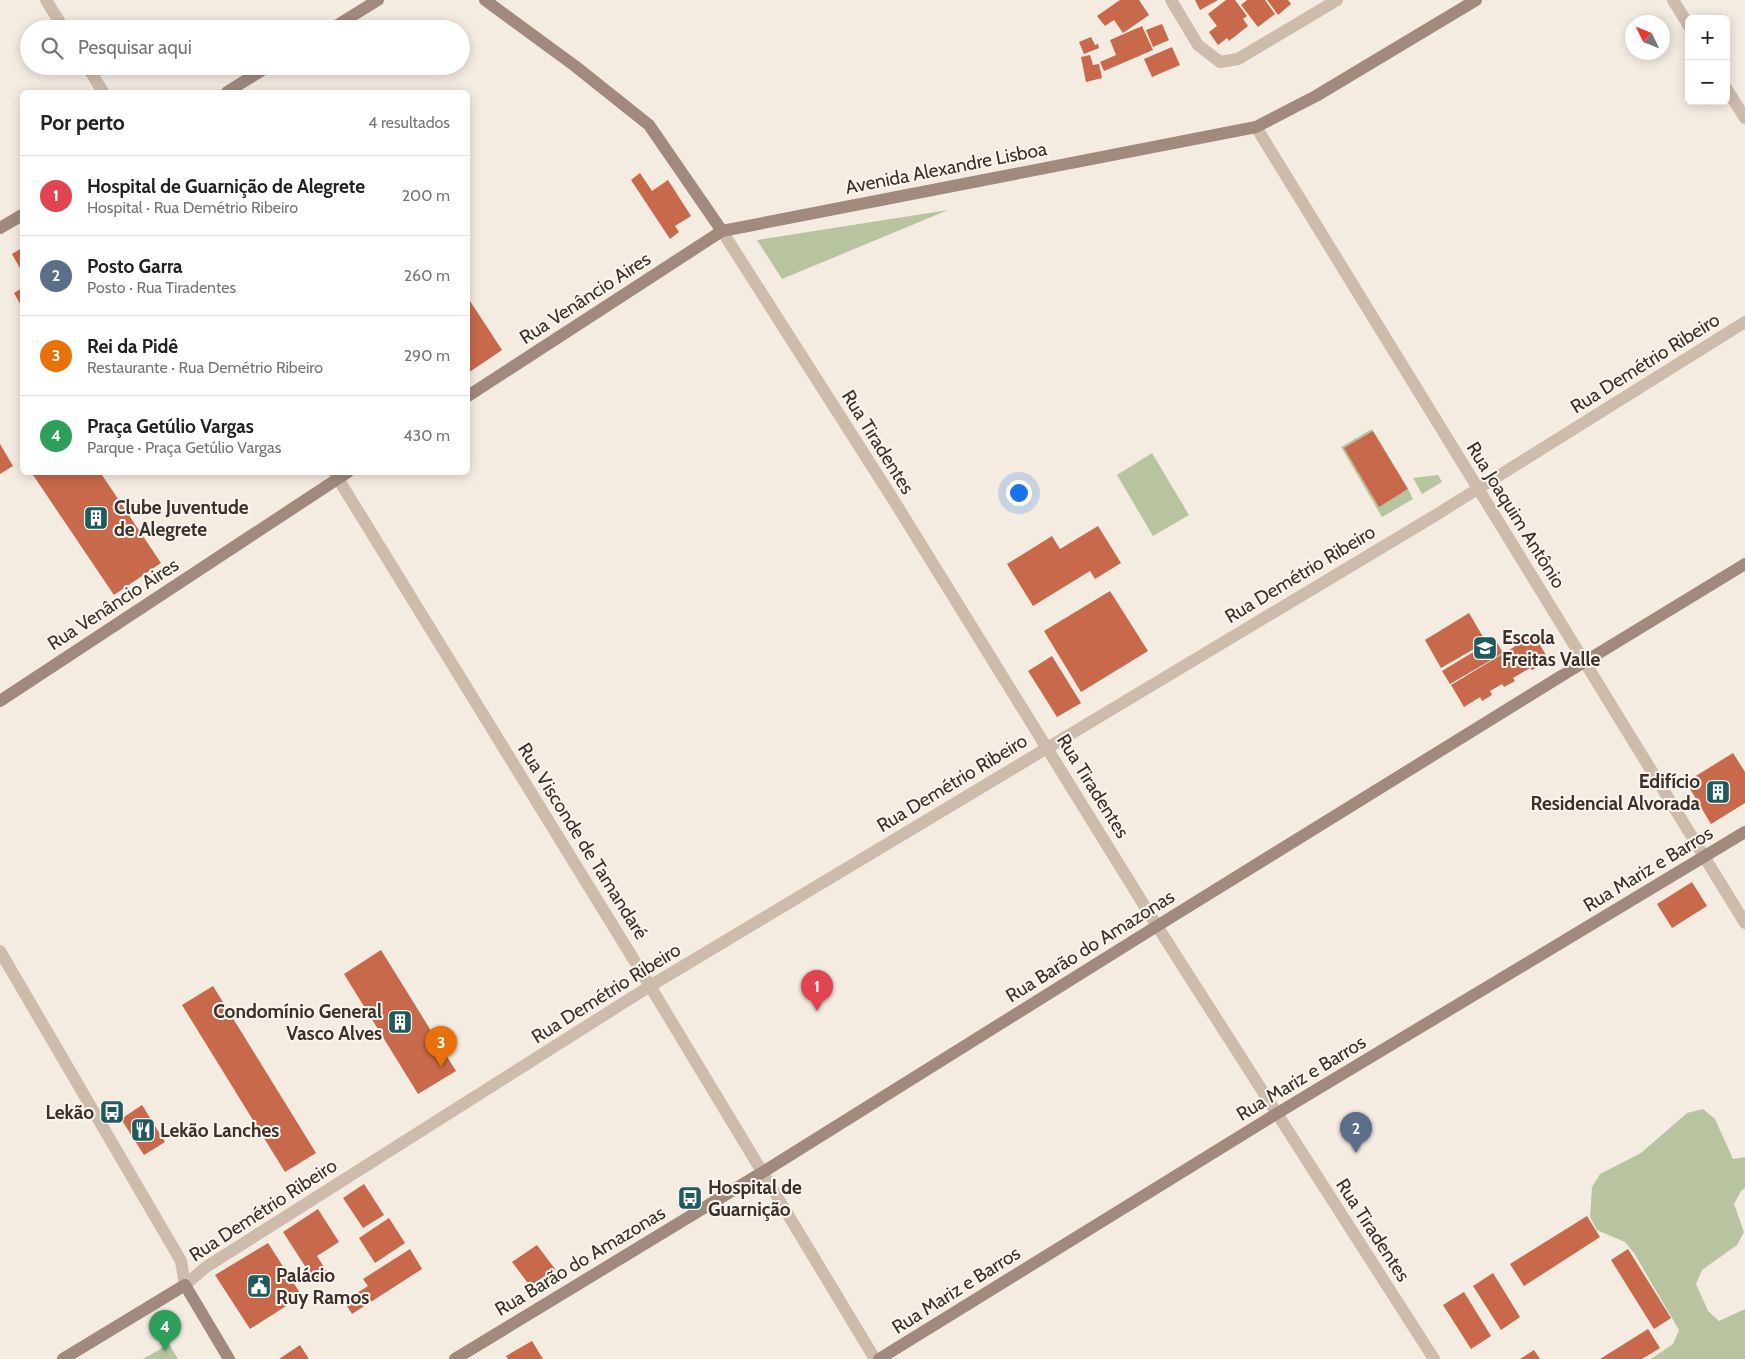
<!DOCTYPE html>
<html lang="pt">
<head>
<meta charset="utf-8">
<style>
	body { margin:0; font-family:Cabin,sans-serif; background:#f2f2f2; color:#222 }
	.controls { position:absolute; right:15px; top:15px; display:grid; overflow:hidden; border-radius:8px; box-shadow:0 2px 12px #0003 }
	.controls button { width:45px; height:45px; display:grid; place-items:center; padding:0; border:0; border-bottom:1px solid #e0e0e0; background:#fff; color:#222; font:25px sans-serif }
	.compass { position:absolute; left:1625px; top:15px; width:45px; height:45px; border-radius:50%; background:#fff; box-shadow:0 2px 12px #0003; rotate:313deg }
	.you { position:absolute; left:1018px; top:492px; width:18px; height:18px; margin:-12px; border:4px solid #fff; border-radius:50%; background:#1a73e8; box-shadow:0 0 0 8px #1a73e833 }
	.badge { display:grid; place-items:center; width:32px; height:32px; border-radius:50%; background:#0f766e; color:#fff; font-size:16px; font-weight:700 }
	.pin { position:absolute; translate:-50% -41px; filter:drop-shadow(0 1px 2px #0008) }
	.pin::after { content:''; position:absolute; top:26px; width:18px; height:15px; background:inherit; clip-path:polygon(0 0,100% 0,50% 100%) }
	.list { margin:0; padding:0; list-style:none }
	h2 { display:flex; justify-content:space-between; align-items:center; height:65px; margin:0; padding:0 20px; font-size:21px }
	h2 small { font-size:16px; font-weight:400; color:#767676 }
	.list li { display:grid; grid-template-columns:32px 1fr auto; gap:15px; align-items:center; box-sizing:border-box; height:80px; padding:0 20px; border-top:1px solid #e0e0e0 }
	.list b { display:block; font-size:19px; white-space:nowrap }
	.list p { margin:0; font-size:16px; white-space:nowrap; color:#767676 }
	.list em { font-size:16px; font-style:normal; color:#767676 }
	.icon { flex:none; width:28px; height:28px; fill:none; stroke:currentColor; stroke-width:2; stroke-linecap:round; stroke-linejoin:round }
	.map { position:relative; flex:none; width:1745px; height:1359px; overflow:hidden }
	.search { position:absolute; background:#fff; box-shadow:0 2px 12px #0003; left:20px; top:20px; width:450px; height:55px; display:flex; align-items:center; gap:12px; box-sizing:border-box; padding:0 18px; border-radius:28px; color:#767676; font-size:19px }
	.panel { position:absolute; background:#fff; box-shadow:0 2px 12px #0003; left:20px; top:90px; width:450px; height:385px; border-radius:8px }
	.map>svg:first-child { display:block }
	.green { fill:#b8c4a0 }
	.building { fill:#c8694b }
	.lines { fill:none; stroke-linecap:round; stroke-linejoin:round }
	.street { stroke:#cdbbac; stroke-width:12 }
	.secondary { stroke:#a18a7d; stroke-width:12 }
	.labels { text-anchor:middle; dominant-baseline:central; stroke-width:4; stroke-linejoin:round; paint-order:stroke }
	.street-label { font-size:19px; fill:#3b302b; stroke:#fbf5ee }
	.poi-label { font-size:19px; font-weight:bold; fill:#3b302b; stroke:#fbf5ee; text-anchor:start }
</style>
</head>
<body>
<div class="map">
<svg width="1745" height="1359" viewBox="0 0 1745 1359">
	<rect width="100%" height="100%" fill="#f4ebe1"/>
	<!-- green -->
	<g class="green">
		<path d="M948,210l-166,69 -25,-39z"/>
		<path d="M1372,429l1,2 7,75 28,-17 5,10 -31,18 -41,-70z"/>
		<path d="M1152,453l37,62 -36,21 -36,-61z"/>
		<path d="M1438,475l4,7 -20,12 -9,-16z"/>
		<path d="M1703,1109l12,10 18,40 12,-2v31l-4,3 -7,13 10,28 -7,13 -35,25 -6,14 12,27 11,10 26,-12v50h-94l22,-15 6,-14 -45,-77 -9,-11 -28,-12 -7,-13 2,-30 8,-13 41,-21 46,-40z"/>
		<path d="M169,1344l9,15h-35z"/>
	</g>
	<!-- building -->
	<g class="building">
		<path d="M1120,0h19l10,15 -26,18 -9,-13 -9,6 -8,-10z"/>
		<path d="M1195,0h23l-18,10z"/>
		<path d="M1226,0h9l12,16 -4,3 5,7 -19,15 -2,-3 -9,7 -9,-13 8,-6 -9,-12z"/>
		<path d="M1247,0h18l10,14 -17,13 -17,-22z"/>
		<path d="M1267,0h21l3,4 -13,11z"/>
		<path d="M1162,24l7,16 -16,7 -7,-17z"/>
		<path d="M1142,26l11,24 -49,21 -4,-9 16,-7 -6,-15z"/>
		<path d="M1091,37l4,8 3,-1 1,4 -15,6 -5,-12z"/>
		<path d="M1172,47l8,18 -28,12 -8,-18z"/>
		<path d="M1090,55l3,10 6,-1 3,14 -16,4 -5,-25z"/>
		<path d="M640,173l12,18 16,-11 23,36 -16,10 4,6 -9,7 -39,-59z"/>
		<path d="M22,248v24l-10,-18z"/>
		<path d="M22,288v19l-8,-14z"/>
		<path d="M468,298l34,52 -34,23z"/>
		<path d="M1373,431l35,58 -29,18 -35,-59z"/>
		<path d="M0,444l13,22 -13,8z"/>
		<path d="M31,472h69l61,91 -47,32z"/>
		<path d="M1098,526l23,37 -26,16 -5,-8 -57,35 -26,-42 45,-28 8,13z"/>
		<path d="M1110,591l38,60 -67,41 -37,-61z"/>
		<path d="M1469,613l17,29 -45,26 -16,-28z"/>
		<path d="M1534,635l15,25 -17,10 -2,-2 -17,10 2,3 -11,6 -2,-3 -12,7 2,4 -10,6 -2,-4 -16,10 -13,-22z"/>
		<path d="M1495,639l8,14 -53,31 -8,-13z"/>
		<path d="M1052,656l29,47 -24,14 -29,-46z"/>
		<path d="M1733,753l12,19v31l-34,21 -25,-42z"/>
		<path d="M1692,882l15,24 -35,22 -15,-24z"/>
		<path d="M381,950l75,121 -38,23 -74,-120z"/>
		<path d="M213,986l103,167 -31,19 -103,-167z"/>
		<path d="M142,1105l23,37 -21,13 -23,-36z"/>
		<path d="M364,1184l20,31 -21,13 -20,-30z"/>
		<path d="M318,1209l21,33 -22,14 12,19 -13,8 -33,-51z"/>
		<path d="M1587,1216l13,21 -76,49 -14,-22z"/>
		<path d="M389,1218l16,25 -30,20 -16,-25z"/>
		<path d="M268,1243l34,53 -52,33 -35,-54z"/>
		<path d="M537,1245l18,24 -25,17 -18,-24z"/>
		<path d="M410,1249l12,20 -70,45 -8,-13 24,-15 -5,-7z"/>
		<path d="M1628,1249l43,69 -17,11 -43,-69z"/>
		<path d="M1493,1273l27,44 -19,13 -28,-44z"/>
		<path d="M1464,1292l27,44 -20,13 -28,-44z"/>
		<path d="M1648,1329l12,19 -18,11h-42z"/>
		<path d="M532,1341l11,18h-35l-2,-3z"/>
		<path d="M300,1345l9,14h-30z"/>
		<path d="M1534,1350l6,9h-20z"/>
	</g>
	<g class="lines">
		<!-- street -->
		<g class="street">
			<path d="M46,0l18,29"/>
			<path d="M1171,0l27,45 22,17 18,-3 99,-59"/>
			<path d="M1673,0l16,26"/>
			<path d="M87,66l16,26"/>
			<path d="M1726,88l19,30"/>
			<path d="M1256,127l489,796"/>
			<path d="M722,231l169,265 266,430 277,433"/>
			<path d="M334,472l316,514 225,373"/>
			<path d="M0,951l181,310 4,24"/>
			<path d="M185,1285l21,-18 444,-281 781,-468 314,-196"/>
		</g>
		<!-- secondary -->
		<g class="secondary">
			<path d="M485,0l90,66 74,59 73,106"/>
			<path d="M331,29l47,-29"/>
			<path d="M227,92l42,-26"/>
			<path d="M0,228l22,-13"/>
			<path d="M468,396l254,-165 534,-104 60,-31 160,-96"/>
			<path d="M0,701l348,-229"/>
			<path d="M63,1359l122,-74 44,74"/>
			<path d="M455,1359l308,-187 394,-246 401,-248 187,-114"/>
			<path d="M879,1359l397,-245 469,-282"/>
		</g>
	</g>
	<!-- icons -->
	<defs>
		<symbol id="building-square" viewBox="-11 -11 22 22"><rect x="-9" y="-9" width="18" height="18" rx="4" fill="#1f5a5e" stroke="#fbf5ee"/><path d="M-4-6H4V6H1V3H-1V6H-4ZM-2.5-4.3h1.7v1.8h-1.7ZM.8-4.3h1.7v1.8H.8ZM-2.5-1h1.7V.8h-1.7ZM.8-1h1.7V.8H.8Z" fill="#fff"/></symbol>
		<symbol id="school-square" viewBox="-11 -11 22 22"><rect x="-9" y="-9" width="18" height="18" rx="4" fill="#1f5a5e" stroke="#fbf5ee"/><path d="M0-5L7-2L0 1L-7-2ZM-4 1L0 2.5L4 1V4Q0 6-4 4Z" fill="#fff"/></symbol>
		<symbol id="bus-square" viewBox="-11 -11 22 22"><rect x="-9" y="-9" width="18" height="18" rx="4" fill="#1f5a5e" stroke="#fbf5ee"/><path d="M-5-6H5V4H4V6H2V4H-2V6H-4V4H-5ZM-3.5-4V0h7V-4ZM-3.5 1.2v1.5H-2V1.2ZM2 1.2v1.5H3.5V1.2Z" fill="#fff"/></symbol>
		<symbol id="restaurant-square" viewBox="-11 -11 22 22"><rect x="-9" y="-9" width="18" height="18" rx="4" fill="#1f5a5e" stroke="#fbf5ee"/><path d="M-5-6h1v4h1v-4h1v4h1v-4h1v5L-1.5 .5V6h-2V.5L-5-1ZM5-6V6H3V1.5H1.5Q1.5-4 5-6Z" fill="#fff"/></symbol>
		<symbol id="civic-square" viewBox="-11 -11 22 22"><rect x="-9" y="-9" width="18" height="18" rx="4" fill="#1f5a5e" stroke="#fbf5ee"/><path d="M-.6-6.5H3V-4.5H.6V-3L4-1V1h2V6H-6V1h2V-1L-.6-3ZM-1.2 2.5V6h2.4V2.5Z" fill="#fff"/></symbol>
	</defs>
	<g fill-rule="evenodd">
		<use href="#building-square" x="82" y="504" width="28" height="28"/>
		<use href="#school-square" x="1471" y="634" width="28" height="28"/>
		<use href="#building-square" x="1704" y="778" width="28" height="28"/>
		<use href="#building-square" x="386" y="1008" width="28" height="28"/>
		<use href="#bus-square" x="98" y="1098" width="28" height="28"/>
		<use href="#restaurant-square" x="129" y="1116" width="28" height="28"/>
		<use href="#bus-square" x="676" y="1184" width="28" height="28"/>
		<use href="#civic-square" x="245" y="1272" width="28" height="28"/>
	</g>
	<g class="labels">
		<!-- street labels -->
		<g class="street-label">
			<text transform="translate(946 168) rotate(-11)">Avenida Alexandre Lisboa</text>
			<text transform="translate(585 298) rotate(-33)">Rua Venâncio Aires</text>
			<text transform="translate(1645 363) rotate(-32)">Rua Demétrio Ribeiro</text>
			<text transform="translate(878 442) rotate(58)">Rua Tiradentes</text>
			<text transform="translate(1516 515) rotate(58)">Rua Joaquim Antônio</text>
			<text transform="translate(1300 574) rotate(-31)">Rua Demétrio Ribeiro</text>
			<text transform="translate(113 604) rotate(-33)">Rua Venâncio Aires</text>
			<text transform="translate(952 783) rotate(-31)">Rua Demétrio Ribeiro</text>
			<text transform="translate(1093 786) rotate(58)">Rua Tiradentes</text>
			<text transform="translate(583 841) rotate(58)">Rua Visconde de Tamandaré</text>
			<text transform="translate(1648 869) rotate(-31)">Rua Mariz e Barros</text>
			<text transform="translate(1090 946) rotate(-32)">Rua Barão do Amazonas</text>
			<text transform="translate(606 993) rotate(-32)">Rua Demétrio Ribeiro</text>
			<text transform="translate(1301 1078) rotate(-31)">Rua Mariz e Barros</text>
			<text transform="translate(263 1210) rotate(-33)">Rua Demétrio Ribeiro</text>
			<text transform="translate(1373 1230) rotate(57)">Rua Tiradentes</text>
			<text transform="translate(580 1261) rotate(-31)">Rua Barão do Amazonas</text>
			<text transform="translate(956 1290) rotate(-32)">Rua Mariz e Barros</text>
		</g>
		<!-- poi labels -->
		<g class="poi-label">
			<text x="114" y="507">Clube Juventude<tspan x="114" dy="22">de Alegrete</tspan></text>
			<text x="1502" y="637">Escola<tspan x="1502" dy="22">Freitas Valle</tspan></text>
			<text x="1700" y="781" text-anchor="end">Edifício<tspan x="1700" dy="22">Residencial Alvorada</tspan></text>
			<text x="382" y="1011" text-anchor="end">Condomínio General<tspan x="382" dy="22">Vasco Alves</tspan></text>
			<text x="94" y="1112" text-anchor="end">Lekão</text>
			<text x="160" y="1130">Lekão Lanches</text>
			<text x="708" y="1187">Hospital de<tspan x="708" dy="22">Guarnição</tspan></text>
			<text x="276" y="1275">Palácio<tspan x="276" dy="22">Ruy Ramos</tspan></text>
		</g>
	</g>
</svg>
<div class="controls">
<button>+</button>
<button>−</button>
</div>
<svg class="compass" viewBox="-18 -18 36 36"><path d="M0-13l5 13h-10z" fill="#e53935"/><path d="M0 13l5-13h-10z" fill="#767676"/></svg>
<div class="you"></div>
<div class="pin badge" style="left:817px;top:1011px;background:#e0444e">1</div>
<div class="pin badge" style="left:1356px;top:1153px;background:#5c6f8a">2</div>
<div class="pin badge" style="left:441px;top:1067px;background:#e8710a">3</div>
<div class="pin badge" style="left:165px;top:1351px;background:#2e9e5b">4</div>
<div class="search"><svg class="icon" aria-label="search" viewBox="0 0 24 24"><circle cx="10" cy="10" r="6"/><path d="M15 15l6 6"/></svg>Pesquisar aqui</div>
<section class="panel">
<h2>Por perto<small>4 resultados</small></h2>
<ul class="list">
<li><span class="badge" style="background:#e0444e">1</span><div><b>Hospital de Guarnição de Alegrete</b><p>Hospital · Rua Demétrio Ribeiro</p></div><em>200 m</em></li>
<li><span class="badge" style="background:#5c6f8a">2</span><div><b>Posto Garra</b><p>Posto · Rua Tiradentes</p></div><em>260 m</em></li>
<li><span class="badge" style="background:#e8710a">3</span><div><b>Rei da Pidê</b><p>Restaurante · Rua Demétrio Ribeiro</p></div><em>290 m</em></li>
<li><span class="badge" style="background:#2e9e5b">4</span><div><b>Praça Getúlio Vargas</b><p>Parque · Praça Getúlio Vargas</p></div><em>430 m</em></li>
</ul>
</section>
</div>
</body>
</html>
